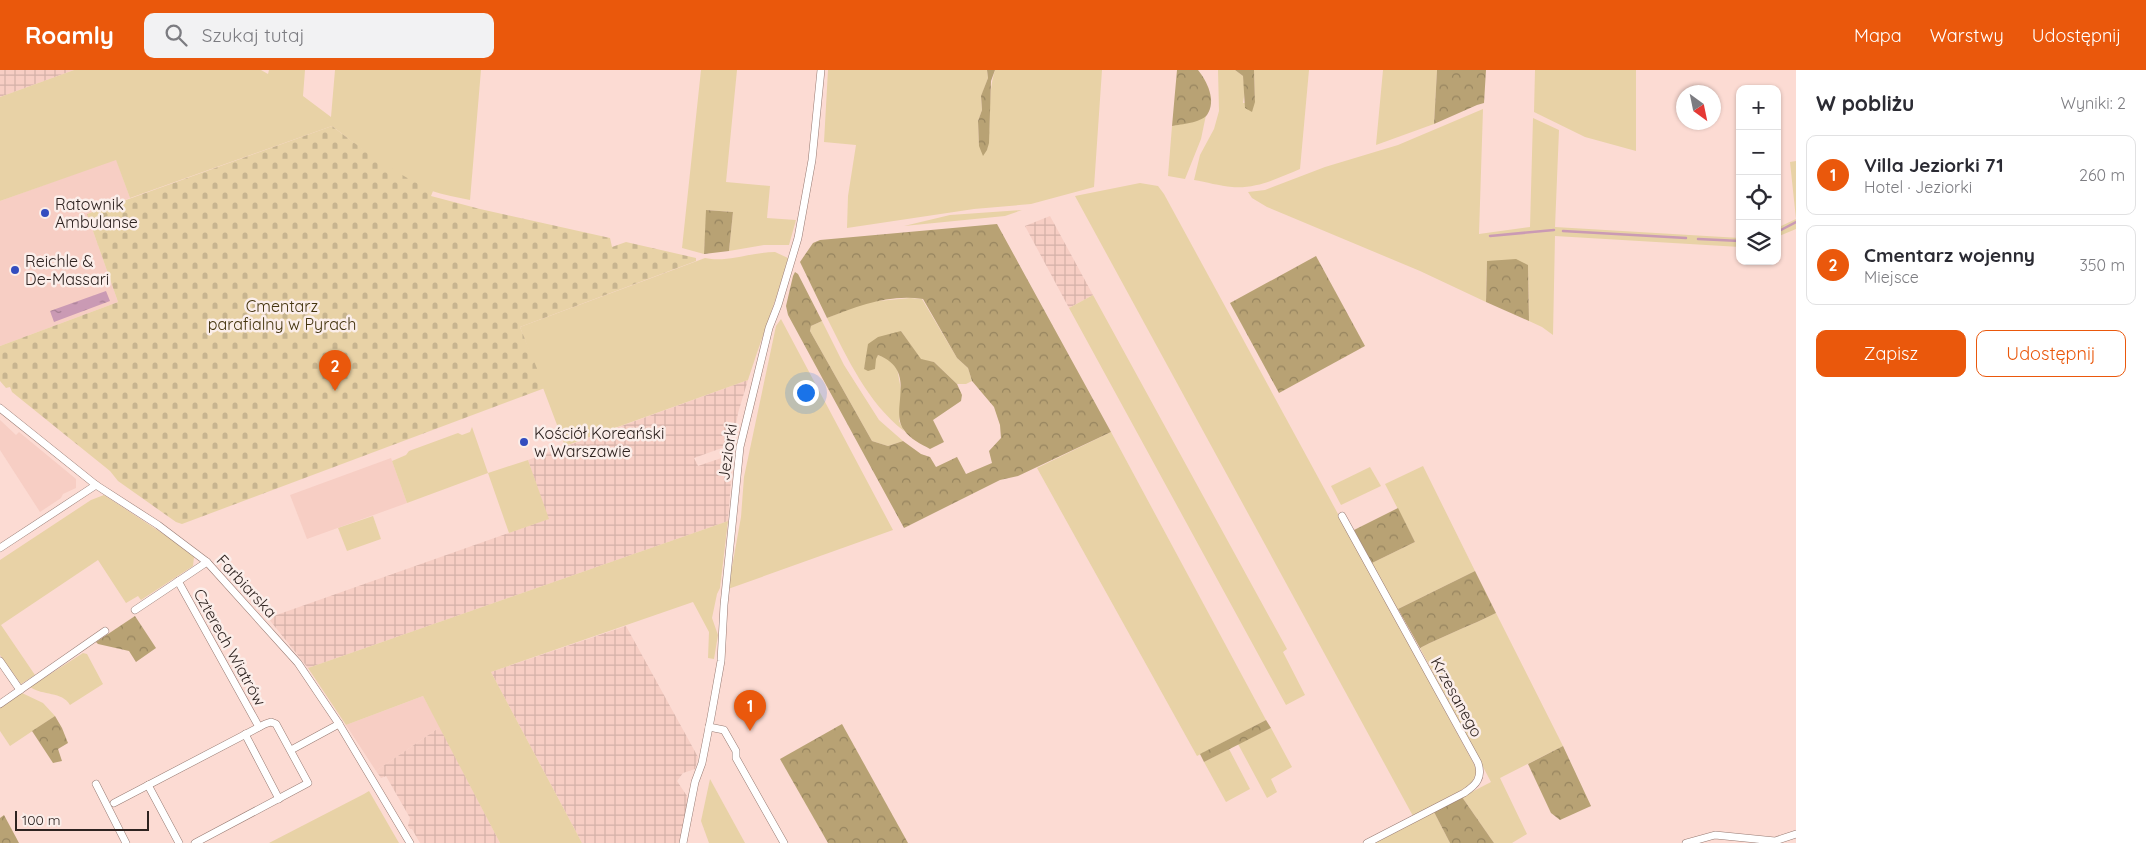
<!DOCTYPE html>
<html lang="pl">
<head>
<meta charset="utf-8">
<style>
	body { margin:0; font-family:Quicksand,sans-serif; background:#f2f2f3; color:#2b2b33 }
	.controls { position:absolute; right:15px; top:15px; display:grid; overflow:hidden; border-radius:10px; box-shadow:0 1px 4px #0004 }
	.controls button { width:45px; height:45px; display:grid; place-items:center; padding:0; border:0; border-bottom:1px solid #e1e1e2; background:#fff; color:#2b2b33; font:25px sans-serif }
	.compass { position:absolute; left:1676px; top:15px; width:45px; height:45px; border-radius:50%; background:#fff; box-shadow:0 1px 4px #0004; rotate:147deg }
	.scale { position:absolute; left:15px; bottom:12px; width:134px; box-sizing:border-box; padding-left:5px; border:2px solid #2e2320; border-top:0; font-size:14px; line-height:18px; white-space:nowrap; color:#2e2320; -webkit-text-stroke:4px #fbeeea; paint-order:stroke }
	.you { position:absolute; left:805px; top:322px; width:18px; height:18px; margin:-12px; border:4px solid #fff; border-radius:50%; background:#1a73e8; box-shadow:0 0 0 8px #1a73e833 }
	.badge { display:grid; place-items:center; width:32px; height:32px; border-radius:50%; background:#ea580c; color:#fff; font-size:16px; font-weight:700 }
	.pin { position:absolute; translate:-50% -41px; filter:drop-shadow(0 1px 2px #0008) }
	.pin::after { content:''; position:absolute; top:26px; width:18px; height:15px; background:inherit; clip-path:polygon(0 0,100% 0,50% 100%) }
	.list { margin:0; padding:0; list-style:none }
	h2 { display:flex; justify-content:space-between; align-items:center; height:65px; margin:0; padding:0 20px; font-size:21px }
	h2 small { font-size:16px; font-weight:400; color:#7c7c81 }
	.list li { display:grid; grid-template-columns:32px 1fr auto; gap:15px; align-items:center; box-sizing:border-box; height:80px; margin:0 10px 10px; padding:0 10px; border:1px solid #e1e1e2; border-radius:10px }
	.list b { display:block; font-size:19px; white-space:nowrap }
	.list p { margin:0; font-size:16px; white-space:nowrap; color:#7c7c81 }
	.list em { font-size:16px; font-style:normal; color:#7c7c81 }
	.actions { display:flex; gap:10px; padding:15px 20px }
	.actions a { flex:1; padding:11px 0; border:1px solid #ea580c; border-radius:10px; text-align:center; font-size:18px; color:#ea580c }
	.actions .main { background:#ea580c; color:#fff }
	.icon { flex:none; width:28px; height:28px; fill:none; stroke:currentColor; stroke-width:2; stroke-linecap:round; stroke-linejoin:round }
	.map { position:relative; flex:none; width:1796px; height:773px; overflow:hidden }
	header { display:flex; align-items:center; gap:30px; box-sizing:border-box; height:70px; padding:0 25px; background:#ea580c; color:#fff }
	header strong { font-size:24px }
	nav { display:flex; gap:28px; margin-inline-start:auto; font-size:18px }
	.search { width:350px; height:45px; background:#f2f2f3; display:flex; align-items:center; gap:12px; box-sizing:border-box; padding:0 18px; border-radius:10px; color:#7c7c81; font-size:19px }
	main { display:flex }
	aside { flex:1; background:#fff }
	.map>svg:first-child { display:block }
	.built { fill:#f7cec4 }
	.industrial { fill:url(#industrial-grid) }
	.grass { fill:#e8d2a6 }
	.forest { fill:url(#forest-crowns) }
	.cemetery { fill:url(#cemetery-stones) }
	.water { fill:url(#water-ripples) }
	.lines { fill:none; stroke-linecap:round; stroke-linejoin:round }
	.stream { stroke:#ca9ab4; stroke-width:2.5 }
	.street-casing { stroke:#977a72; stroke-width:8 }
	.street { stroke:#fff; stroke-width:7 }
	.poi-dot { fill:#334dbf; stroke:#fbeeea; stroke-width:2 }
	.labels { text-anchor:middle; dominant-baseline:central; stroke-width:5; stroke-linejoin:round; paint-order:stroke }
	.poi-label { font-size:16px; fill:#2e2320; stroke:#fbeeea; text-anchor:start }
	.park-label { font-size:16px; fill:#43330d; stroke:#fbeeea }
	.street-label { font-size:16px; fill:#2e2320; stroke:#fbeeea }
</style>
</head>
<body>
<header>
<strong>Roamly</strong>
<div class="search"><svg class="icon" aria-label="search" viewBox="0 0 24 24"><circle cx="10" cy="10" r="6"/><path d="M15 15l6 6"/></svg>Szukaj tutaj</div>
<nav><a>Mapa</a><a>Warstwy</a><a>Udostępnij</a></nav>
</header>
<main>
<div class="map">
<svg width="1796" height="773" viewBox="0 0 1796 773">
	<defs>
		<pattern id="industrial-grid" width="8" height="8" patternUnits="userSpaceOnUse" patternTransform="scale(1.25)"><rect width="8" height="8" fill="#f7cec4"/><path d="M0 4h8M4 0v8" fill="none" stroke="#d4b1a8"/></pattern>
		<pattern id="forest-crowns" width="20" height="18" patternUnits="userSpaceOnUse" patternTransform="scale(1.25)"><rect width="20" height="18" fill="#b8a274"/><path d="M2 6a3 3 0 1 1 6 0M12 15a3 3 0 1 1 6 0" fill="none" stroke="#96845f"/></pattern>
		<pattern id="cemetery-stones" width="16" height="16" patternUnits="userSpaceOnUse" patternTransform="scale(1.25)"><rect width="16" height="16" fill="#e8d2a6"/><path d="M2 7V4a2 2 0 0 1 4 0v3zM10 15v-3a2 2 0 0 1 4 0v3z" fill="#c7b48f"/></pattern>
		<pattern id="water-ripples" width="26" height="14" patternUnits="userSpaceOnUse" patternTransform="scale(1.25)"><rect width="26" height="14" fill="#ca9ab4"/><path d="M2 4q2-2 4 0t4 0M15 11q2-2 4 0t4 0" fill="none" stroke="#a47d92"/></pattern>
	</defs>
	<rect width="100%" height="100%" fill="#fcdbd3"/>
	<!-- built -->
	<g class="built">
		<path d="M116,89l14,39 -43,16 31,88 -118,44v-145z"/>
		<path d="M0,350l16,15 3,-3 57,47v9l-13,6 -2,4 -21,14 -40,-62z"/>
		<path d="M391,388l16,45 -100,36 -17,-44z"/>
		<path d="M423,626l17,31 -64,44 -30,-46z"/>
	</g>
	<!-- industrial -->
	<g class="industrial">
		<path d="M0,0h74l-74,27z"/>
		<path d="M1050,146l43,79 -24,13 -44,-82z"/>
		<path d="M748,310l-10,33 -5,31 -39,14 4,8 35,-12 -5,67 -420,147 -40,-50 280,-99 -20,-59z"/>
		<path d="M626,556l72,131 -3,12 -12,4 -6,8 12,18 -9,44h-98l-91,-171z"/>
		<path d="M440,657l47,91 13,25h-80l-8,-14h-2l-2,-3 2,-8 -24,-42 -5,2 -5,-7z"/>
	</g>
	<!-- grass -->
	<g class="grass">
		<path d="M74,0h187l7,4 1,-4h36l-2,26 28,21 4,-47h146l-11,130c-13,-3 -26,-5 -38,-9 -36,-14 -69,-41 -100,-65l-202,72 -14,-38 -116,41v-104z"/>
		<path d="M701,0h36l-11,112 44,4 -3,32 29,2 -7,25h-25l-35,6 4,-39 -26,-2 -3,44 -22,-6z"/>
		<path d="M828,0h159l1,8 -7,19 1,13 -4,11 1,25 8,4c5,-26 0,-55 8,-80h107l-8,117 -63,17 -57,5 -127,19 1,-32 8,-51 -32,-3z"/>
		<path d="M1218,0h17l8,6 2,15 -2,12 12,-1 -1,-32h55l-9,99c-22,9 -43,20 -68,18 -12,-1 -26,-5 -38,-7l6,-25 14,-26 5,-18z"/>
		<path d="M1383,0h54l-3,54 -58,21z"/>
		<path d="M1535,0h101v81l-51,-14 -51,-25z"/>
		<path d="M1483,39l-4,125 51,-7 3,-109 26,12 -4,97 185,11v9l-185,-11 -2,99 -11,-8 -13,-6 -1,-56 -41,-4 -1,41 -66,-31 -153,-64 -15,-9 -4,-6 17,-2 60,-23 73,-22z"/>
		<path d="M1206,45l-5,24 -16,40 -17,-3 4,-50 27,-6z"/>
		<path d="M1796,91v68l-19,8v-9l19,-9 -6,-57z"/>
		<path d="M1140,113l18,3 6,8 310,570 3,8 -6,13 -58,31 -338,-620z"/>
		<path d="M1022,140l-17,6 -101,10 46,-11z"/>
		<path d="M775,182l13,6c-11,41 -27,81 -40,122l-183,66 -45,-119 185,-69c22,5 46,-6 70,-6z"/>
		<path d="M1093,225l194,354 -4,3 22,43 -19,10 -217,-397z"/>
		<path d="M910,228l12,1 35,59 11,10 4,13 -6,3h-9l-23,-22 -13,-2 -20,-29 -34,26 -3,12 14,-14 11,4 8,9 5,27 -3,26 5,10c-37,-29 -56,-72 -77,-113l40,-16z"/>
		<path d="M781,249l112,211 -165,59 13,-72 3,-40 32,-151z"/>
		<path d="M822,251l22,44 35,55 24,21 -15,5 -16,-5 -62,-110 1,-5z"/>
		<path d="M472,357l16,46 40,-13 21,59 -40,14 -21,-60 -81,30 -15,-42 14,-6 3,-4 49,-18 4,2 8,-3z"/>
		<path d="M1111,362l155,288 -69,36 -160,-288z"/>
		<path d="M1423,396l52,105 -79,39 -24,-47 43,-21 -30,-58z"/>
		<path d="M1370,397l11,19 -40,19 -10,-19z"/>
		<path d="M104,425l67,44 23,18 -1,9 -52,34 -3,-4 -12,7 -28,-43 -97,65 34,50 -14,9 -21,-29v-95l91,-60z"/>
		<path d="M373,446l8,23 -34,12 -9,-23z"/>
		<path d="M728,451l-8,67 -3,6 -5,24 6,17 -4,24 -6,-1 1,-26 -16,-30 -202,70 91,171h-82l-77,-147 -77,29 -38,-57z"/>
		<path d="M1496,543l67,133 -63,32 27,56 -15,9h-18l-32,-46 29,-15 -71,-134c25,-13 50,-22 76,-35z"/>
		<path d="M83,583l4,1 16,30 -33,21c-8,-14 -27,-9 -40,-18z"/>
		<path d="M22,623l21,10 12,13 -45,30 -10,-15v-23z"/>
		<path d="M1271,658l21,39 -21,12 6,13 -10,6 -29,-54z"/>
		<path d="M1229,679l21,40 -24,13 -22,-40z"/>
		<path d="M710,709l35,64h-36l-8,-22z"/>
		<path d="M369,721l30,52h-130l95,-49z"/>
		<path d="M1434,742l16,31h-75z"/>
	</g>
	<!-- forest -->
	<g class="forest">
		<path d="M987,0h8l-4,11 -2,62 -2,7 -4,6 -4,-10 -1,-25 4,-11 -1,-14 7,-18z"/>
		<path d="M1177,0h21c9,11 19,31 9,45 -7,8 -25,9 -35,11z"/>
		<path d="M1235,0h19l1,32 -3,10 -7,-4 -2,-32z"/>
		<path d="M1437,0h49l-2,33 -7,2 -43,19z"/>
		<path d="M706,140l27,2 -4,39 -25,3z"/>
		<path d="M997,154l114,208 -93,44 -18,4 -96,48 -116,-213 -2,-9 7,-30 2,-4 3,2 24,47 -11,5 -1,5 62,110 16,5 15,-5 18,13 9,3 6,10 21,-10 9,17 26,-11 -3,-12 12,-13 -1,-13 -6,-18 -22,-26 -4,-13 -11,-10 -34,-59c-35,-5 -64,7 -96,19l-27,-56 13,-19 7,-3z"/>
		<path d="M1316,186l49,90 -86,47 -49,-90z"/>
		<path d="M1516,189l12,6 1,56 -43,-19 1,-41z"/>
		<path d="M901,261l20,28 13,3 23,22 5,11 -1,6 -28,19 11,22 -14,7c-9,-5 -20,-10 -26,-19 -15,-21 15,-59 -26,-75l-2,4 -1,10 -7,2 -4,-2 4,-25 10,-7z"/>
		<path d="M1398,438l17,34 -43,21 -18,-33z"/>
		<path d="M1475,501l21,42c-26,13 -51,22 -76,35l-22,-39z"/>
		<path d="M135,546l21,32 -20,14 -7,-11 -31,-7 -2,-2z"/>
		<path d="M55,646l7,12 6,15 -10,6 4,12 -9,2 -21,-32z"/>
		<path d="M1266,650l5,8 -67,34 -4,-8z"/>
		<path d="M842,654l66,119h-80l-48,-84z"/>
		<path d="M1563,676l28,60 -31,14 -9,-7 -23,-49z"/>
		<path d="M1462,727l32,46h-44l-16,-31z"/>
		<path d="M4,745l15,28h-19v-25z"/>
	</g>
	<!-- cemetery -->
	<path class="cemetery" d="M332,56c32,25 64,48 101,65l-2,5 49,13 130,29 2,9 14,-5 70,16v3l-176,66 25,61 -363,136 -6,-2 -58,-41 -8,-10 -98,-79 -2,-5 -4,1 -6,-7v-35l118,-44 -31,-88z"/>
	<!-- water -->
	<path class="water" d="M106,221l4,10 -56,21 -4,-11z"/>
	<g class="lines">
		<!-- stream -->
		<g class="stream">
			<path d="M1563,161l123,7"/>
			<path d="M1779,161l17,-9"/>
			<path d="M1490,166l64,-6"/>
			<path d="M1698,169l42,2"/>
		</g>
		<defs>
			<g id="street">
				<path d="M0,338l96,77 62,40 49,37 91,101 41,61 71,119"/>
				<path d="M1342,446l136,247c5,15 -2,22 -14,30l-97,50"/>
				<path d="M0,478l96,-63"/>
				<path d="M178,511l81,146"/>
				<path d="M135,540l72,-48"/>
				<path d="M0,591l20,29"/>
				<path d="M0,634l105,-73"/>
				<path d="M709,657l15,3 12,21v7l48,85"/>
				<path d="M245,664l34,65"/>
				<path d="M291,680l48,-26"/>
				<path d="M96,714l30,59"/>
				<path d="M148,715l31,58"/>
				<path d="M114,733l151,-79 6,-2 5,2 32,59 -113,60"/>
				<path d="M683,773l12,-61 7,-19 9,-46 10,-56 3,-56 16,-158 29,-119 9,-23 20,-67 14,-78 9,-90"/>
				<path d="M1686,773l29,-8 60,6 21,-7"/>
			</g>
		</defs>
		<!-- street casing -->
		<use href="#street" class="street-casing"/>
		<!-- street -->
		<use href="#street" class="street"/>
	</g>
	<!-- markers -->
	<g class="poi-dot">
		<circle cx="45" cy="143" r="5"/>
		<circle cx="15" cy="200" r="5"/>
		<circle cx="524" cy="372" r="5"/>
	</g>
	<g class="labels">
		<!-- poi labels -->
		<g class="poi-label">
			<text x="55" y="134">Ratownik<tspan x="55" dy="18">Ambulanse</tspan></text>
			<text x="25" y="191">Reichle &amp;<tspan x="25" dy="18">De-Massari</tspan></text>
			<text x="534" y="363">Kościół Koreański<tspan x="534" dy="18">w Warszawie</tspan></text>
		</g>
		<!-- park labels -->
		<g class="park-label">
			<text x="282" y="236">Cmentarz<tspan x="282" dy="18">parafialny w Pyrach</tspan></text>
		</g>
		<!-- street labels -->
		<g class="street-label">
			<text transform="translate(727 382) rotate(-82)">Jeziorki</text>
			<text transform="translate(247 516) rotate(47)">Farbiarska</text>
			<text transform="translate(230 577) rotate(61)">Czterech Wiatrów</text>
			<text transform="translate(1457 627) rotate(61)">Krzesanego</text>
		</g>
	</g>
</svg>
<div class="controls">
<button>+</button>
<button>−</button>
<button><svg class="icon" aria-label="locate" viewBox="0 0 24 24"><circle cx="12" cy="12" r="6"/><path d="M12 2v4M12 18v4M2 12h4M18 12h4"/></svg></button>
<button><svg class="icon" aria-label="layers" viewBox="0 0 24 24"><path d="M12 4l9 5-9 5-9-5zM3 14l9 5 9-5"/></svg></button>
</div>
<svg class="compass" viewBox="-18 -18 36 36"><path d="M0-13l5 13h-10z" fill="#e53935"/><path d="M0 13l5-13h-10z" fill="#7c7c81"/></svg>
<div class="scale">100 m</div>
<div class="you"></div>
<div class="pin badge" style="left:750px;top:661px">1</div>
<div class="pin badge" style="left:335px;top:321px">2</div>
</div>
<aside>
<h2>W pobliżu<small>Wyniki: 2</small></h2>
<ul class="list">
<li><span class="badge">1</span><div><b>Villa Jeziorki 71</b><p>Hotel · Jeziorki</p></div><em>260 m</em></li>
<li><span class="badge">2</span><div><b>Cmentarz wojenny</b><p>Miejsce</p></div><em>350 m</em></li>
</ul>
<div class="actions"><a class="main">Zapisz</a><a>Udostępnij</a></div>
</aside>
</main>
</body>
</html>
